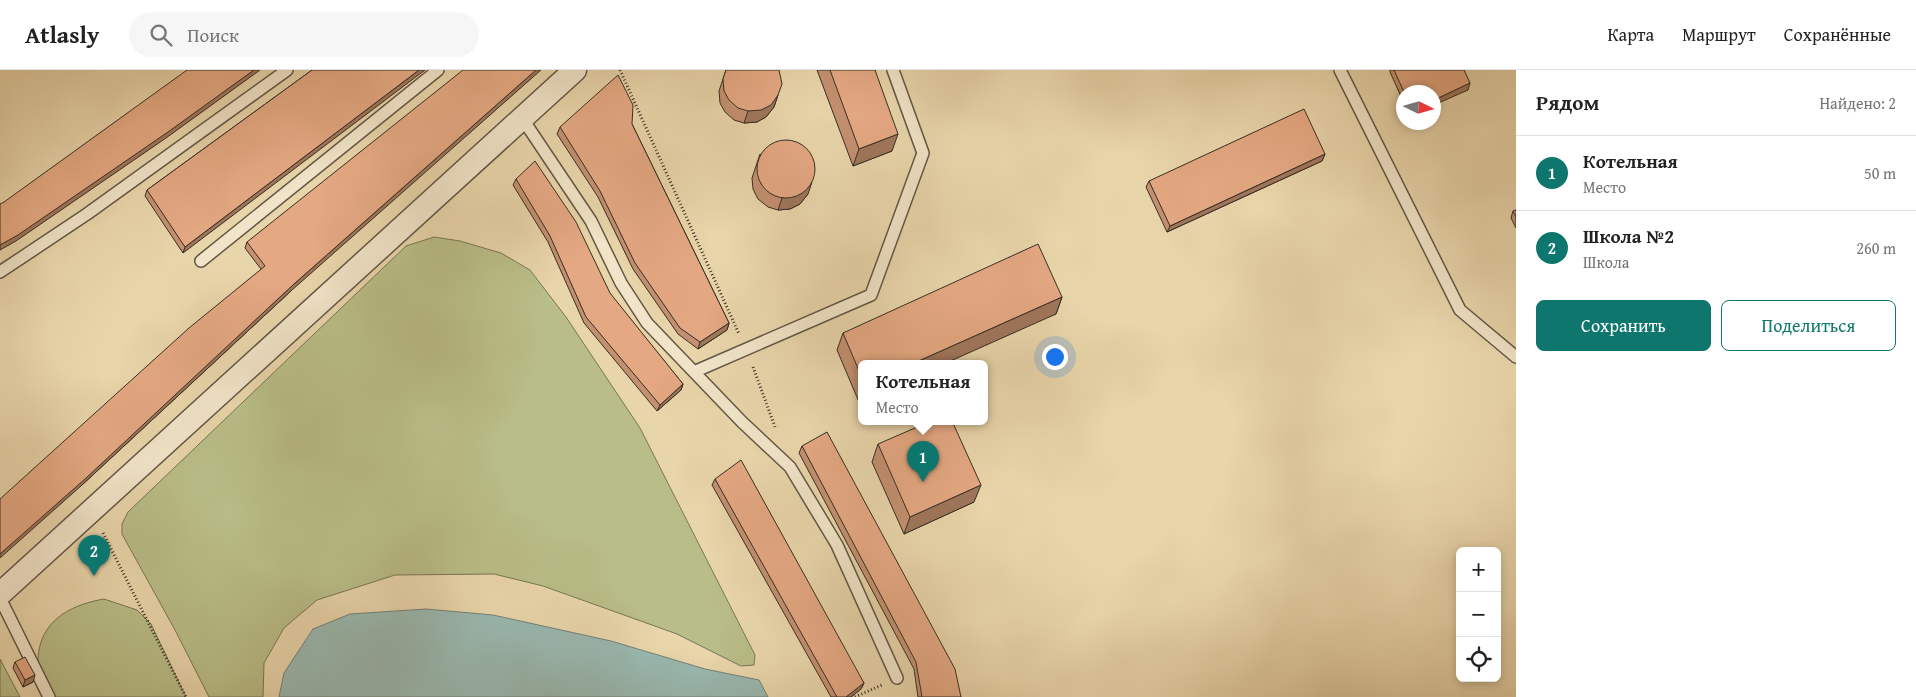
<!DOCTYPE html>
<html lang="ru">
<head>
<meta charset="utf-8">
<style>
	body { margin:0; font-family:"Gentium Book Plus",serif; background:#f6f6f6; color:#222 }
	.controls { position:absolute; right:15px; bottom:15px; display:grid; overflow:hidden; border-radius:8px; box-shadow:0 2px 8px #0003 }
	.controls button { width:45px; height:45px; display:grid; place-items:center; padding:0; border:0; border-bottom:1px solid #e0e0e0; background:#fff; color:#222; font:25px sans-serif }
	.compass { position:absolute; left:1396px; top:15px; width:45px; height:45px; border-radius:50%; background:#fff; box-shadow:0 2px 8px #0003; rotate:95deg }
	.you { position:absolute; left:1054px; top:286px; width:18px; height:18px; margin:-12px; border:4px solid #fff; border-radius:50%; background:#1a73e8; box-shadow:0 0 0 8px #1a73e833 }
	.badge { display:grid; place-items:center; width:32px; height:32px; border-radius:50%; background:#0f766e; color:#fff; font-size:16px; font-weight:700 }
	.pin { position:absolute; translate:-50% -41px; filter:drop-shadow(0 1px 2px #0008) }
	.pin::after { content:''; position:absolute; top:26px; width:18px; height:15px; background:inherit; clip-path:polygon(0 0,100% 0,50% 100%) }
	.popup { position:absolute; left:858px; top:290px; width:130px; height:65px; box-sizing:border-box; display:grid; place-content:center; border-radius:8px; background:#fff; filter:drop-shadow(0 1px 4px #0005); font-size:16px; white-space:nowrap; color:#767676 }
	.popup b { font-size:19px; color:#222 }
	.popup::after { content:''; position:absolute; left:50%; top:100%; margin-left:-10px; border:10px solid transparent; border-top-color:#fff }
	.list { margin:0; padding:0; list-style:none }
	h2 { display:flex; justify-content:space-between; align-items:center; height:65px; margin:0; padding:0 20px; font-size:21px }
	h2 small { font-size:16px; font-weight:400; color:#767676 }
	.list li { display:grid; grid-template-columns:32px 1fr auto; gap:15px; align-items:center; box-sizing:border-box; height:75px; padding:0 20px; border-top:1px solid #e0e0e0 }
	.list b { display:block; font-size:19px; white-space:nowrap }
	.list p { margin:0; font-size:16px; white-space:nowrap; color:#767676 }
	.list em { font-size:16px; font-style:normal; color:#767676 }
	.actions { display:flex; gap:10px; padding:15px 20px }
	.actions a { flex:1; padding:11px 0; border:1px solid #0f766e; border-radius:8px; text-align:center; font-size:18px; color:#0f766e }
	.actions .main { background:#0f766e; color:#fff }
	.icon { flex:none; width:28px; height:28px; fill:none; stroke:currentColor; stroke-width:2; stroke-linecap:round; stroke-linejoin:round }
	.map { position:relative; flex:none; width:1516px; height:627px; overflow:hidden }
	header { display:flex; align-items:center; gap:30px; box-sizing:border-box; height:70px; padding:0 25px; background:#fff; border-bottom:1px solid #e0e0e0 }
	header strong { font-size:24px }
	nav { display:flex; gap:28px; margin-inline-start:auto; font-size:18px }
	.search { width:350px; height:45px; background:#f6f6f6; display:flex; align-items:center; gap:12px; box-sizing:border-box; padding:0 18px; border-radius:28px; color:#767676; font-size:19px }
	main { display:flex }
	aside { flex:1; background:#fff }
	.map>svg:first-child { display:block }
	.green { fill:#b9bd87; stroke:#787656 }
	.water { fill:#99b8af; stroke:#718178 }
	.lines { fill:none; stroke-linecap:round; stroke-linejoin:round }
	.lane-casing { stroke:#635846; stroke-width:14 }
	.street-casing { stroke:#635846; stroke-width:25 }
	.path { stroke:#362e25; stroke-width:3; stroke-dasharray:1 2.5; stroke-linecap:butt }
	.lane { stroke:#f1e4c8; stroke-width:11 }
	.street { stroke:#f1e4c8; stroke-width:22 }
	.wall { fill:#c49070; stroke:#362e25 }
	.shaded-wall { fill:#a0765b; stroke:#362e25 }
	.building { fill:#e4a882; stroke:#362e25 }
</style>
</head>
<body>
<header>
<strong>Atlasly</strong>
<div class="search"><svg class="icon" aria-label="search" viewBox="0 0 24 24"><circle cx="10" cy="10" r="6"/><path d="M15 15l6 6"/></svg>Поиск</div>
<nav><a>Карта</a><a>Маршрут</a><a>Сохранённые</a></nav>
</header>
<main>
<div class="map">
<svg width="1516" height="627" viewBox="0 0 1516 627">
	<rect width="100%" height="100%" fill="#e9d5aa"/>
	<filter id="stains"><feTurbulence type="fractalNoise" baseFrequency=".004" numOctaves="4"/><feColorMatrix values="0 0 0 0 .2 0 0 0 0 .09 0 0 0 0 .02 0 0 0 .5 -.17"/></filter>
	<radialGradient id="worn" r=".72"><stop offset=".6" stop-color="#630" stop-opacity="0"/><stop offset="1" stop-color="#630" stop-opacity=".3"/></radialGradient>
	<!-- green -->
	<g class="green">
		<path d="M434,167l26,4 41,12 29,17 36,47 74,111 115,227 -1,10 -13,1 -64,-32 -134,-48 -49,-12 -99,1 -78,25 -33,28 -20,35 -1,34h-54l-34,-67 -53,-96v-10l6,-12 278,-266z"/>
		<path d="M104,529l33,11 14,14 35,73h-135c-4,-8 -9,-16 -12,-24 -2,-7 -1,-16 0,-23 6,-33 36,-46 65,-51z"/>
		<path d="M0,589l20,38h-20z"/>
	</g>
	<!-- water -->
	<path class="water" d="M426,539l67,6 118,26 94,28 54,11 9,17h-489l5,-24 29,-44 37,-15z"/>
	<g class="lines">
		<defs>
			<g id="lane">
				<path d="M1340,0l120,240 56,47"/>
				<path d="M522,48l69,103 30,62 26,40 95,99 48,45 47,78 60,133"/>
				<path d="M201,191l237,-191"/>
				<path d="M0,202l87,-58 200,-144"/>
				<path d="M696,301l175,-76 52,-142 -30,-83"/>
				<path d="M0,528l49,99"/>
			</g>
			<path id="street" d="M0,524l575,-524"/>
		</defs>
		<!-- lane casing -->
		<use href="#lane" class="lane-casing"/>
		<!-- street casing -->
		<use href="#street" class="street-casing"/>
		<!-- path -->
		<g class="path">
			<path d="M620,0l119,264"/>
			<path d="M753,297l22,60"/>
			<path d="M103,463l83,164"/>
			<path d="M855,627l27,-12"/>
		</g>
		<!-- lane -->
		<use href="#lane" class="lane"/>
		<!-- street -->
		<use href="#street" class="street"/>
	</g>
	<!-- wall -->
	<g class="wall">
		<path d="M312,0l-129,183 -38,-57 2,-6z"/>
		<path d="M726,0l52,25 -4,12 -8,10 -9,5 -13,1 -10,-3 -9,-8 -5,-9 -1,-12z"/>
		<path d="M817,0h58l17,81 -39,15z"/>
		<path d="M1390,0h74l4,20 -34,2h-30v11l-14,-31z"/>
		<path d="M632,54l97,199 -2,7 -29,19 -20,-15 -45,-65 -35,-72 -41,-63 3,-7z"/>
		<path d="M760,84l48,40 -8,10 -10,5 -12,1 -10,-3 -10,-8 -5,-10 -1,-11z"/>
		<path d="M1325,84l-3,7 -155,71 -21,-45 3,-6z"/>
		<path d="M516,109l167,205 -2,6 -24,21 -73,-88 -36,-81 -35,-57z"/>
		<path d="M1516,140v18l-5,-10 2,-7z"/>
		<path d="M247,172l45,48 -210,195 179,-216 -16,-21z"/>
		<path d="M1062,227l-6,17 -194,49v38l-3,1 -22,-52 6,-17z"/>
		<path d="M878,374l96,58 -70,32 -32,-72z"/>
		<path d="M802,376l159,251h-43l-4,-28 -115,-216z"/>
		<path d="M715,409l149,204 -3,6 -10,8h-20l-119,-212z"/>
		<path d="M15,592l18,20 -10,5 -10,-19z"/>
	</g>
	<!-- shaded-wall -->
	<g class="shaded-wall">
		<path d="M254,0h6l-94,68 -150,103 -16,9v-5z"/>
		<path d="M419,0h6l-242,183 2,-6z"/>
		<path d="M536,0h5l-249,220 -210,195 -82,73v-4l294,-270z"/>
		<path d="M1470,13l-2,7 -34,15v-5z"/>
		<path d="M778,25l-4,12 -8,10 -9,5 -13,1 4,-12z"/>
		<path d="M898,64l-6,17 -39,15 6,-17z"/>
		<path d="M1325,84l-3,7 -155,71 3,-6z"/>
		<path d="M812,112l-4,12 -8,10 -10,5 -12,1 4,-12z"/>
		<path d="M1062,227l-6,17 -110,49h-32z"/>
		<path d="M729,253l-2,7 -29,19 2,-7z"/>
		<path d="M683,314l-2,6 -24,21 3,-6z"/>
		<path d="M862,324v7l-3,1z"/>
		<path d="M981,415l-7,17 -70,32 6,-17z"/>
		<path d="M35,605l-2,7 -10,5 2,-7z"/>
		<path d="M864,613l-3,6 -10,8h-5z"/>
	</g>
	<!-- building -->
	<g class="building">
		<path d="M187,0h67l-86,62 -150,103 -18,10v-41l4,-2z"/>
		<path d="M312,0h107l-234,177 -38,-57z"/>
		<path d="M463,0h73l-242,214 -209,195 -85,75v-55l189,-171 76,-62 -18,-24z"/>
		<path d="M726,0h53l3,14 -4,11 -7,10 -10,5 -13,1 -10,-3 -9,-8 -5,-9 -1,-12z"/>
		<path d="M830,0h45l23,64 -39,15z"/>
		<path d="M1394,0h70l6,13 -36,17v-8h-30z"/>
		<path d="M618,5l15,30 -1,19 97,199 -29,19 -20,-14 -45,-65 -35,-72 -40,-64z"/>
		<path d="M1304,39l21,45 -155,72 -21,-45z"/>
		<circle cx="786" cy="99" r="29"/>
		<path d="M535,91l41,61 34,71 73,91 -23,21 -74,-88 -36,-81 -34,-57z"/>
		<path d="M1516,140v7l-3,-6z"/>
		<path d="M1038,174l24,53 -148,66h-52v15l-19,-45z"/>
		<path d="M931,351h21l29,64 -71,32 -32,-73z"/>
		<path d="M827,362l128,237 6,28h-39l-6,-35 -114,-216z"/>
		<path d="M741,390l123,223 -18,14h-9l-122,-218z"/>
		<path d="M25,587l10,18 -10,5 -10,-18z"/>
	</g>
	<rect width="100%" height="100%" filter="url(#stains)"/>
	<rect width="100%" height="100%" fill="url(#worn)"/>
</svg>
<div class="controls">
<button>+</button>
<button>−</button>
<button><svg class="icon" aria-label="locate" viewBox="0 0 24 24"><circle cx="12" cy="12" r="6"/><path d="M12 2v4M12 18v4M2 12h4M18 12h4"/></svg></button>
</div>
<svg class="compass" viewBox="-18 -18 36 36"><path d="M0-13l5 13h-10z" fill="#e53935"/><path d="M0 13l5-13h-10z" fill="#767676"/></svg>
<div class="you"></div>
<div class="pin badge" style="left:923px;top:412px">1</div>
<div class="popup"><b>Котельная</b>Место</div>
<div class="pin badge" style="left:94px;top:506px">2</div>
</div>
<aside>
<h2>Рядом<small>Найдено: 2</small></h2>
<ul class="list">
<li><span class="badge">1</span><div><b>Котельная</b><p>Место</p></div><em>50 m</em></li>
<li><span class="badge">2</span><div><b>Школа №2</b><p>Школа</p></div><em>260 m</em></li>
</ul>
<div class="actions"><a class="main">Сохранить</a><a>Поделиться</a></div>
</aside>
</main>
</body>
</html>
